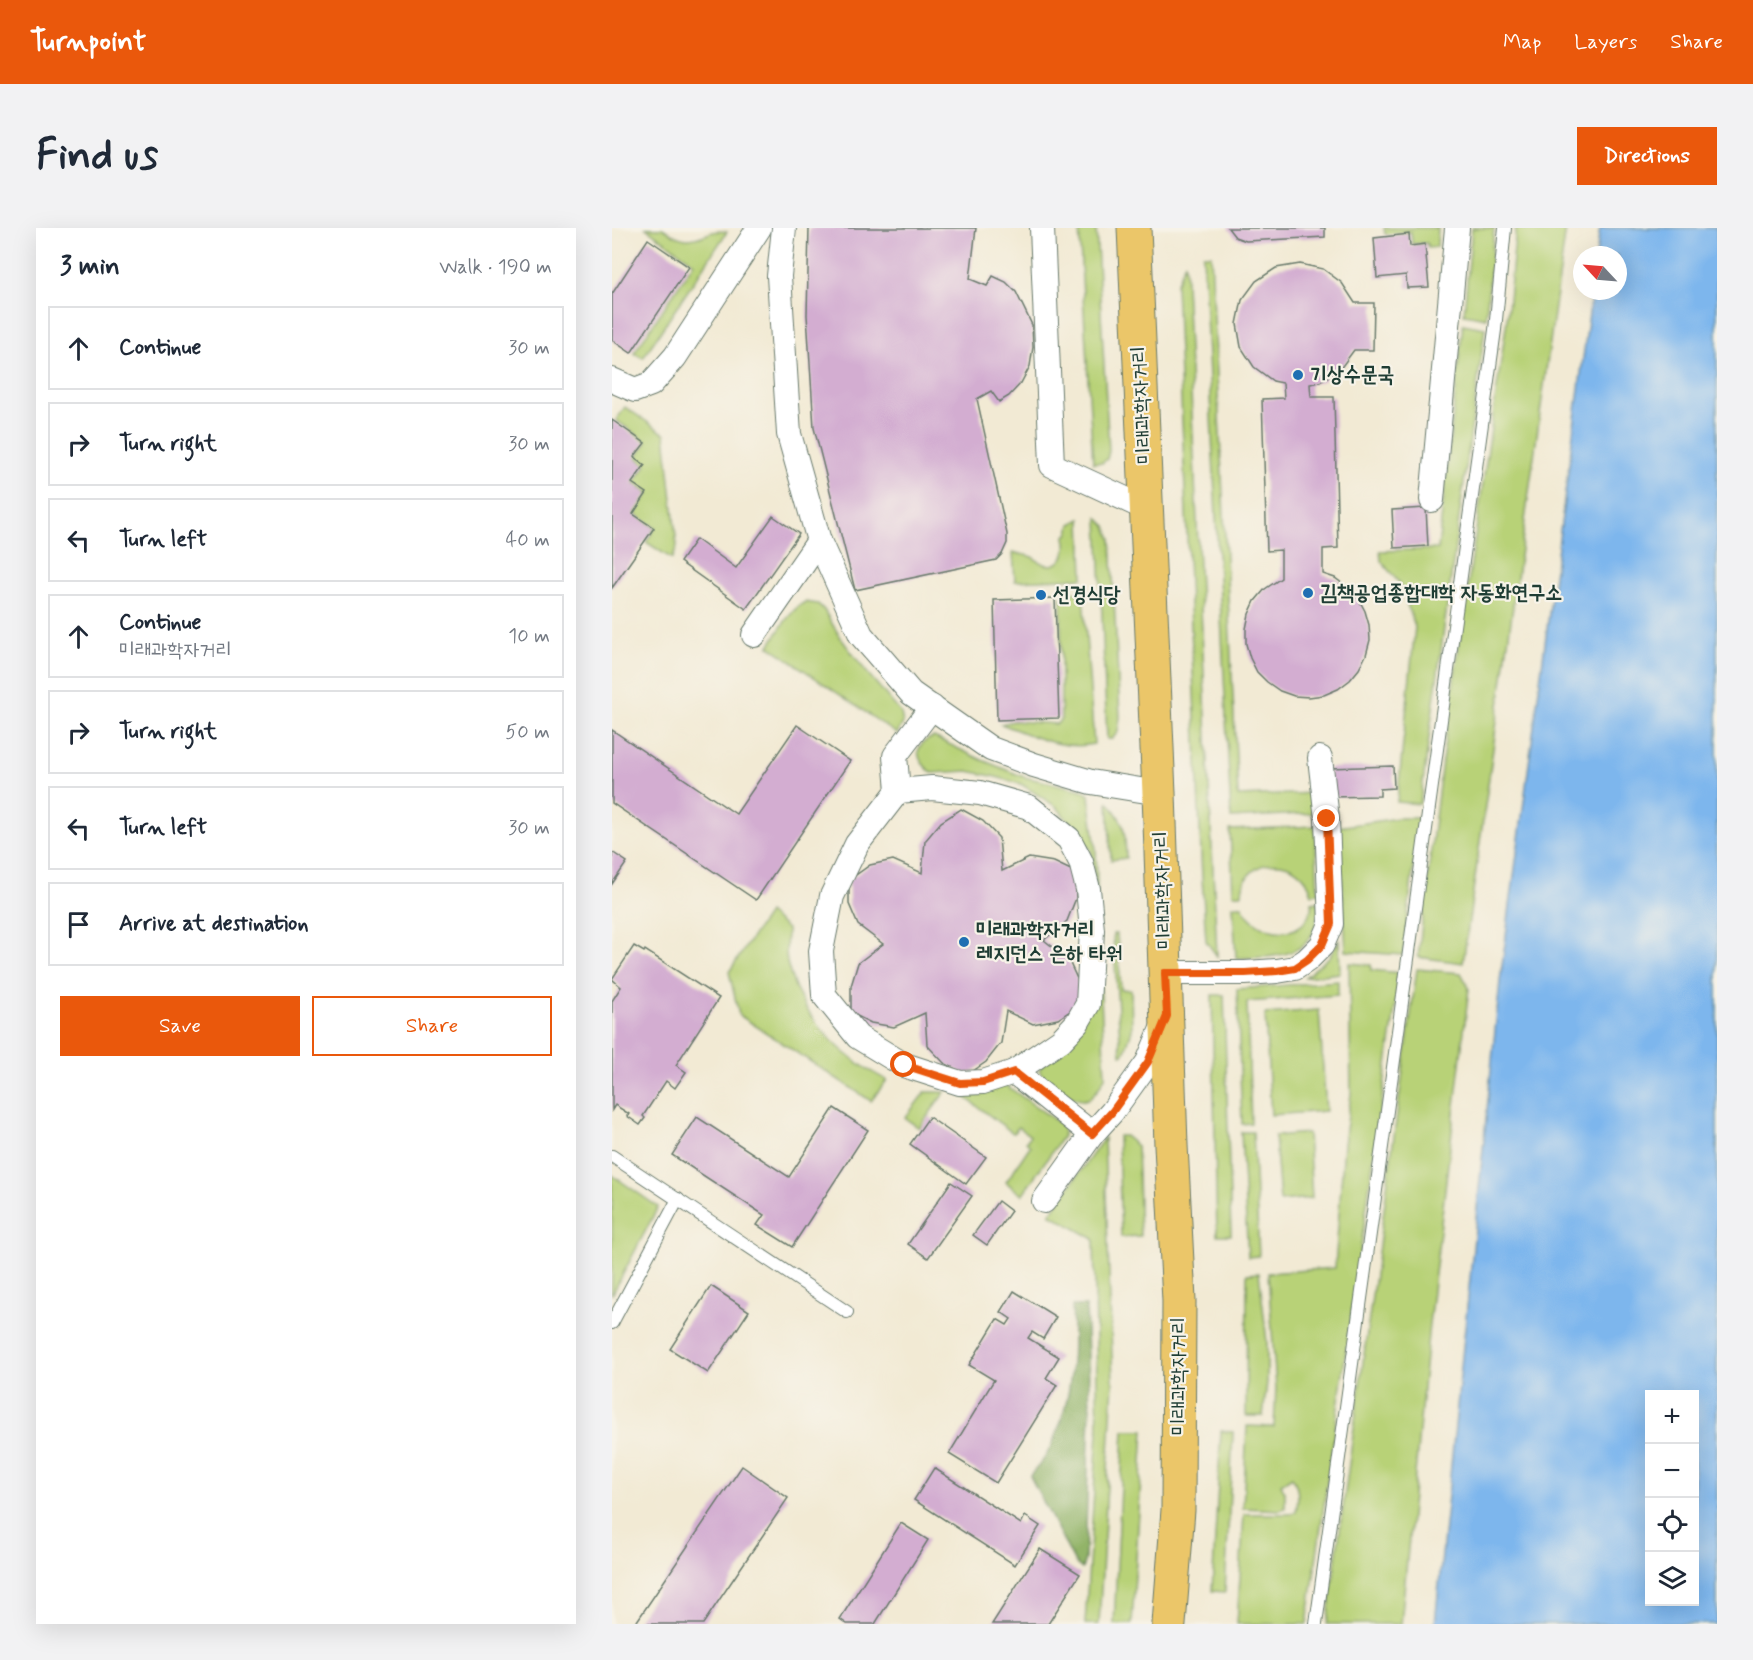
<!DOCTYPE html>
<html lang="en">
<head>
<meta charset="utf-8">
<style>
	body { margin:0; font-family:Mynerve,"Poor Story",sans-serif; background:#f2f2f3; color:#1f2937 }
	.controls { position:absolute; right:18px; bottom:18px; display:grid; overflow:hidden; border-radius:0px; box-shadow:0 6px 24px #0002 }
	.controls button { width:54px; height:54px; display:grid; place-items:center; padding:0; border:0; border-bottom:2px solid #e0e1e3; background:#fff; color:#1f2937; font:30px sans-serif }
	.compass { position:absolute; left:961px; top:18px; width:54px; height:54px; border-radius:50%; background:#fff; box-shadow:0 6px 24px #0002; rotate:296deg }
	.stop { position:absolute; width:18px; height:18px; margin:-14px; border:4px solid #ea580c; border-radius:50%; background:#fff }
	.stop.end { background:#ea580c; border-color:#fff; box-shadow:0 2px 6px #0008 }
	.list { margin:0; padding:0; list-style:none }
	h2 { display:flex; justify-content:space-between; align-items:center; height:78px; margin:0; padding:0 24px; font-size:26px }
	h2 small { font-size:20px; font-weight:400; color:#747a83 }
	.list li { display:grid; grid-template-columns:39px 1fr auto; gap:18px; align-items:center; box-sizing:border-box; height:84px; margin:0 12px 12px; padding:0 12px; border:2px solid #e0e1e3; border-radius:0px }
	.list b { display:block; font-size:22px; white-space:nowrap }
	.list p { margin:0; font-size:20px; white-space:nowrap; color:#747a83 }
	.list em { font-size:20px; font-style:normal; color:#747a83 }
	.actions { display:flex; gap:12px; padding:18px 24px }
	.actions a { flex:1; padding:14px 0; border:2px solid #ea580c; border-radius:0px; text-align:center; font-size:21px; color:#ea580c }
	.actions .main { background:#ea580c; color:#fff }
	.icon { flex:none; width:33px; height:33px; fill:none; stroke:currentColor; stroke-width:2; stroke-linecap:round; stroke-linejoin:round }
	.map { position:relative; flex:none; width:1105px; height:1396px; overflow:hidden; border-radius:0px }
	header { display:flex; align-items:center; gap:36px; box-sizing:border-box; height:84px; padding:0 30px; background:#ea580c; color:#fff }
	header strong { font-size:28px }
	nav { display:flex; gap:33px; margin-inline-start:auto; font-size:21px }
	.intro { display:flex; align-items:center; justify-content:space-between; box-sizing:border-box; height:144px; padding:0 36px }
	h1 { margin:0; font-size:42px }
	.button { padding:15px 27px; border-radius:0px; background:#ea580c; color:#fff; font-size:21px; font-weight:700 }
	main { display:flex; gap:36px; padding:0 36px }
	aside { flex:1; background:#fff; border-radius:0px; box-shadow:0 6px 24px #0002 }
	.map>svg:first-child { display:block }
	.green { fill:#b8d277; stroke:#6c8856; stroke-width:1.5 }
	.forest { fill:#92b468; stroke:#58784e; stroke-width:1.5 }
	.water { fill:#7db6ed; stroke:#4e7a90; stroke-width:1.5; fill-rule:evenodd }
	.building { fill:#d3add1 }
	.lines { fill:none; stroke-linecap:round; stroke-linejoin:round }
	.lane-casing { stroke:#697a6c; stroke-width:14 }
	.street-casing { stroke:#697a6c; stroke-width:26 }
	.primary-casing { stroke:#697a6c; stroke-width:35 }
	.lane { stroke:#fff; stroke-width:12 }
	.street { stroke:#fff; stroke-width:24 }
	.primary { stroke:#ebc669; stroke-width:33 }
	.route { stroke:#ea580c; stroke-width:8 }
	.poi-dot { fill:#1f6fb2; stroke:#f7f3e8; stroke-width:2 }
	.labels { text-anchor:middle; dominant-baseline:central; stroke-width:4.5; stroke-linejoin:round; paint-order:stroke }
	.poi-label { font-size:21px; font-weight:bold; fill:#1f3d34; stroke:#f7f3e8; text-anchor:start }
	.street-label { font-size:21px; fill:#1f3d34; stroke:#f7f3e8 }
</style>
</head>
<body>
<header>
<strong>Turnpoint</strong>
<nav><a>Map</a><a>Layers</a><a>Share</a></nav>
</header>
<div class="intro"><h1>Find us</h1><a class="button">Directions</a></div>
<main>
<aside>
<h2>3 min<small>Walk · 190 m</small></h2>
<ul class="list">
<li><svg class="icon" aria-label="ahead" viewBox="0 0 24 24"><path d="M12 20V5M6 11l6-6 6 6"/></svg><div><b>Continue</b></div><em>30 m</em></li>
<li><svg class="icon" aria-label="right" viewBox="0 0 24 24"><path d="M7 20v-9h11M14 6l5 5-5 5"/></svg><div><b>Turn right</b></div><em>30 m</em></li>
<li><svg class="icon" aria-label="left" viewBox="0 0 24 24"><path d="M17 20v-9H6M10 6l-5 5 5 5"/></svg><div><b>Turn left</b></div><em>40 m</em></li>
<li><svg class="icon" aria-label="ahead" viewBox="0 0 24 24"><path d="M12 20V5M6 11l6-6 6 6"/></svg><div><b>Continue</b><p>미래과학자거리</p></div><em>10 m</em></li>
<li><svg class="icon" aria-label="right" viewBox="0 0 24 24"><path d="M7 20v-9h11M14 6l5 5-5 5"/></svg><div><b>Turn right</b></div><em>50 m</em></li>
<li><svg class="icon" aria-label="left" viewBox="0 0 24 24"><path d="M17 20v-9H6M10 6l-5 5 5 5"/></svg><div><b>Turn left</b></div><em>30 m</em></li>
<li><svg class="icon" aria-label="arrive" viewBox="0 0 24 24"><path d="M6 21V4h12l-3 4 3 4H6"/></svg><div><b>Arrive at destination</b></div></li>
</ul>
<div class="actions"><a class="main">Save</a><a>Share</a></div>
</aside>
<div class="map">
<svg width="1105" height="1396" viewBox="0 0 1105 1396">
	<rect width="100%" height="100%" fill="#f7f3e8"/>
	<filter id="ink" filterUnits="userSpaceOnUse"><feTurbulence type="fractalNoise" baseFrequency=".0167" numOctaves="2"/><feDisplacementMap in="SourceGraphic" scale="12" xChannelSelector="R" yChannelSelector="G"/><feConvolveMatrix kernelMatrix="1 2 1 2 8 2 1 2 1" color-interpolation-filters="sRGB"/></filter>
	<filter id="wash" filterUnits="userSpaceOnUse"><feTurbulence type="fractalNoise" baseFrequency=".008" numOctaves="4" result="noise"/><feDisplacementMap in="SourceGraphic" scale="24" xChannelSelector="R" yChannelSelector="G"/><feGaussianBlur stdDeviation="1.35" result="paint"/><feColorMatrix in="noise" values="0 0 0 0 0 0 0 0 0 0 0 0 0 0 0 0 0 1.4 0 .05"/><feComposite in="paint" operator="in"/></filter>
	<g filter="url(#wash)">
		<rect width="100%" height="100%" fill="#f2ead4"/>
		<!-- green -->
		<g class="green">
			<path d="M34,0c4,0 10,0 15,0 8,2 15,11 26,11 17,0 24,-11 40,-7l-84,126 -9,-5 60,-90z"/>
			<path d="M467,0h17l13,223 -2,8 -5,4h-9z"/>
			<path d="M772,0h54l-1,19 -9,1 -1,-5 -15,1 -1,-12 -26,2z"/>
			<path d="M860,0h22l-8,90 -22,-4z"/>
			<path d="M904,0h50l-103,735 -45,-6 24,-196 65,-441z"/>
			<path d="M591,27h8l27,541 78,-3 2,20 -87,5z"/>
			<path d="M573,34l32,694 -11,-15 -4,-64 -26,-592z"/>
			<path d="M851,96l22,4 -65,476 -23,-2 18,-175 -15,-43 -19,-23 -1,-10 58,-2z"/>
			<path d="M13,179l40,27 12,113 -5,12 -26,-17 9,-14 -20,-14 14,-21 -15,-10 12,-18 -10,-8 11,-15 -31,-22z"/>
			<path d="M486,290l8,8 5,13 9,178 -2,15 -6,7h-5z"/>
			<path d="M469,291l2,59 -68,3 -2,-29c7,3 13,2 19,5 4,2 7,5 12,7 18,5 25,-13 21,-27l4,-4 2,-9z"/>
			<path d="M461,364l10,3 11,149c-32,7 -63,-9 -93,-20l13,-3 43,3 4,-5v-121z"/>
			<path d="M193,374l13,2 6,6 16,27 25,33 36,43 2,10 -6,11 -128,-88c10,-15 20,-35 36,-44z"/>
			<path d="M322,509l48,23 42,17 58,13 7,5 7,55 2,64 -7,-64 -34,-43 -36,-23 -29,-8 -24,-5 -36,2c-16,-13 -21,-28 2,-36z"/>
			<path d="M496,574c18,22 17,29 18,56l-15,2z"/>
			<path d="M786,590h21l-16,137 -57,-4 -7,-124z"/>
			<path d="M703,598l3,67 -6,1c-11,-43 -69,-38 -70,0h-9l-3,-64z"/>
			<path d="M706,674c2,56 -38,55 -82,56l-3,-52h9c14,31 66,38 70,-3z"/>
			<path d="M156,685l19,16c0,10 -2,23 0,33 12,52 53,95 100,118l-16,21 -132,-86 -10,-43z"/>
			<path d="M501,706h4l4,55 10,1 1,40 -8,24 -3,1z"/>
			<path d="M486,710l7,139c-13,24 -20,31 -44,13 -8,-6 -17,-11 -22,-20l3,-5 10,-7z"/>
			<path d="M727,712l1,33 -35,4 25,-21z"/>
			<path d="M737,735l22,2v5l29,3 -93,651h-70l7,-110h47l5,-3c3,-12 3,-24 -4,-34l-11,7 4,9v15l-5,2 -37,-2 4,-82 27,1 2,-39 -8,-115 67,-5 9,-124 7,-50z"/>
			<path d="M805,741l44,4 8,15 -40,336 -28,300h-74z"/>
			<path d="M726,753v14l-91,7 4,121 -9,1 -5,-135z"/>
			<path d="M600,767h12l7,240h-14z"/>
			<path d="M707,782l7,101 -55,4 -6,-101z"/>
			<path d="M391,855l60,43v10l-41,59 -16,-13 24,-36 -4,-4 4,-6 -11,-9 -6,6 -55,-41z"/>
			<path d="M313,864h20l-26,36 -14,-10z"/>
			<path d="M629,904h12l6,124 -11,1z"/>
			<path d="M696,905l4,65 -32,3 -5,-65z"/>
			<path d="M506,908h7l12,10 3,90 -19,1z"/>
			<path d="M492,910l9,245 -14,241h-14l13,-192 -4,-193 -44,-25z"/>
			<path d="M0,947l46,32 -46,88z"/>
			<path d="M647,1045l8,69v40l-4,34h-17l1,-142z"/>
			<path d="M512,1202h20l-12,194h-18z"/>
			<path d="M609,1203l12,1 -8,160 -13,-1z"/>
		</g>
		<!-- forest -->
		<path class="forest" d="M460,1078h14l4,103 -5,150 -3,10 -7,-6 -45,-87c5,-7 13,-14 17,-22 25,-45 28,-98 25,-148z"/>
		<!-- water -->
		<path class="water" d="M988,0h117v1396h-282l65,-643 92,-690h26v-36h-22zM1038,1166h44v208h-44z"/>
		<g id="blocks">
			<!-- building -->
			<g class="building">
				<path d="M197,0h167l-6,51 17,7 6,-10 13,6 10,10 16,33 1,22 -3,19 -9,17 -12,13 -10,6 -8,-11 -14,8 30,135v9l-5,11 -6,6 -141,30 -41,-162 -7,-113z"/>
				<path d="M616,0h97v9l-79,4 -11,-4z"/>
				<path d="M797,6l1,12 15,-2 4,43 -22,1 -1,-13 -29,3 -3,-40z"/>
				<path d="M36,11l41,28 -58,86 -19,-13v-46z"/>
				<path d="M688,36l23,5 19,14 13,20h19l-1,47h-19l-14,19 -20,13 -10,2 1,13h23l4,151 -15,1v25l12,4 12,9 11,11 7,13 4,14 1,15 -4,15 -7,14 -9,11 -12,9 -14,6 -15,2 -15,-1 -14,-5 -13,-9 -10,-10 -7,-14 -4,-14v-15l3,-15 6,-13 10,-12 16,-11v-28l-14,1 -5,-152 22,-1 -1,-15 -10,-2 -19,-14 -13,-20 -4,-23 5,-24 14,-19 20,-13z"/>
				<path d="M0,192l33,23 -11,14 11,8 -13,18 15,10 -14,21 21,14 -42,60z"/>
				<path d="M814,280l2,38 -34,2 -2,-38z"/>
				<path d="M161,288l26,18 -53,75 -66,-47 16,-23 40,29z"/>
				<path d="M443,370l4,120 -62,2 -3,-120z"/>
				<path d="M185,497l53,36 -94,139 -144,-97v-73l124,84z"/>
				<path d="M781,538l1,22 -14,1v7l-50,1 -1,-29z"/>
				<path d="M349,581l22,12 16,17 3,33 27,-13 25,4 21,10 1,26 -9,23 -23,19 24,19 10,22 1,24 -21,14 -25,5 -27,-13 -5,32 -15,19 -19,13 -23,-12 -17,-18 -2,-32 -31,14 -23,-4 -20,-10v-27l7,-23 25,-19 -25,-19 -9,-21v-24l21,-15 23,-5 29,13 3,-32 16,-19z"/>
				<path d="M0,624l15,10 -15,22z"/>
				<path d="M22,718l10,6 1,-2 74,48 -43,67 10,7 -11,16 -9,-7 -23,35 2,2 -5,7 -13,-9 2,-2 -14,-9 -3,5v-109l9,-14 -9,-8z"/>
				<path d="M222,880l34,22 -76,117 -35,-22 7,-10 -92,-60 25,-38 92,60z"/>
				<path d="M317,889l57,40 -20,27 -56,-40z"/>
				<path d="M339,954l21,14 -44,62 -20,-14z"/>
				<path d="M386,973l13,10 -24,34 -14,-10z"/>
				<path d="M99,1058l38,25 -41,62 -38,-24z"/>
				<path d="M402,1063l42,26 -13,22 -11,-7 -4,6 31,19 -13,21 11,7 -61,98 -47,-29 45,-74 -25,-15 28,-46 10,6 4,-6 -10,-7z"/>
				<path d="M130,1238l46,32 -85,126h-68z"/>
				<path d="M322,1240l87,56 4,-8 15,10 -25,39 -101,-65z"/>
				<path d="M289,1295l27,17 -53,84h-28l-7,-5z"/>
				<path d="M428,1321l40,25 -32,50h-56z"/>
			</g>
		</g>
	</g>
	<g filter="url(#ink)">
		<use href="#blocks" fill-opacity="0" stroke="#697a6c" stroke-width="1.5"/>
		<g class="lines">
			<defs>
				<g id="lane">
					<path d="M0,928l235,156"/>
					<path d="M0,1095l66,-124"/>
					<path d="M704,1396l179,-1294 10,-102"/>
				</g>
				<g id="street">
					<path d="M172,0l-5,48 10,158 30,107 42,94 50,58 80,56 43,16 57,17 68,11"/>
					<path d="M430,0l10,237 95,44"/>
					<path d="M0,152l23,10 16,-6 24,-27 84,-129"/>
					<path d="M820,272l25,-272"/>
					<path d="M142,407l65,-94"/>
					<path d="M320,479l-37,49 3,35 -41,53 -25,52 -11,55 3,44 34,42 46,28 56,18 23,-1 31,-10 78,62"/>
					<path d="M286,563l34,-3 48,5 49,14 40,32 12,23 7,27 4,41 -4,74 -11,19 -16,17 -47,32"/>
					<path d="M553,745h80l32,-2 18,-3 12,-8 15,-15 9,-21 -4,-105 -7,-61"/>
					<path d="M432,973l48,-67 20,-22 36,-50 16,-38"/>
				</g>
				<path id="primary" d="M522,0l25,565 12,352 8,156 -1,209 -9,114"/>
			</defs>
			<!-- lane casing -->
			<use href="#lane" class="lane-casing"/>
			<!-- street casing -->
			<use href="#street" class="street-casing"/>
			<!-- primary casing -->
			<use href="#primary" class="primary-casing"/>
			<!-- lane -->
			<use href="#lane" class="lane"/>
			<!-- street -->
			<use href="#street" class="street"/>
			<!-- primary -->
			<use href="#primary" class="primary"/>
		</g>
	</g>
	<g class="lines" filter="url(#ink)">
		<!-- route -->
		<path class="route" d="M292,837l56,18 23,-1 31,-10 78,62 20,-22 36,-50 19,-46 -2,-43h80l32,-2 18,-3 12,-8 15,-15 9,-21 -4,-105"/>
	</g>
	<!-- markers -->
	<g class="poi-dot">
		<circle cx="686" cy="147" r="6"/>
		<circle cx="696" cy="365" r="6"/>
		<circle cx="429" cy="367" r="6"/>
		<circle cx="352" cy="714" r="6"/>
	</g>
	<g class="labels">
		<!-- poi labels -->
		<g class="poi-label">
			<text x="698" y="147">기상수문국</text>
			<text x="708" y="365">김책공업종합대학 자동화연구소</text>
			<text x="441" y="367">선경식당</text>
			<text x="364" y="702">미래과학자거리<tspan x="364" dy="24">레지던스 은하 타워</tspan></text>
		</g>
		<!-- street labels -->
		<g class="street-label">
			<text transform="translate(530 177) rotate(-93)">미래과학자거리</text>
			<text transform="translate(551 662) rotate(-92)">미래과학자거리</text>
			<text transform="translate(567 1148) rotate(-90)">미래과학자거리</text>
		</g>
	</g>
</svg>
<div class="controls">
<button>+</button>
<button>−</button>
<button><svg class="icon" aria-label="locate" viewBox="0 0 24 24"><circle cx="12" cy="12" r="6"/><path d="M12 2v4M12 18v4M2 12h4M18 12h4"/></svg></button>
<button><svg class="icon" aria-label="layers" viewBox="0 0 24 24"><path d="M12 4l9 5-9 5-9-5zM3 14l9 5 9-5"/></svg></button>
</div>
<svg class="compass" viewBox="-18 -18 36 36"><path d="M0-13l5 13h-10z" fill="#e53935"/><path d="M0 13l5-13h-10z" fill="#747a83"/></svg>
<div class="stop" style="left:292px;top:837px"></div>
<div class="stop end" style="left:715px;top:591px"></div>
</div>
</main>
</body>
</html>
